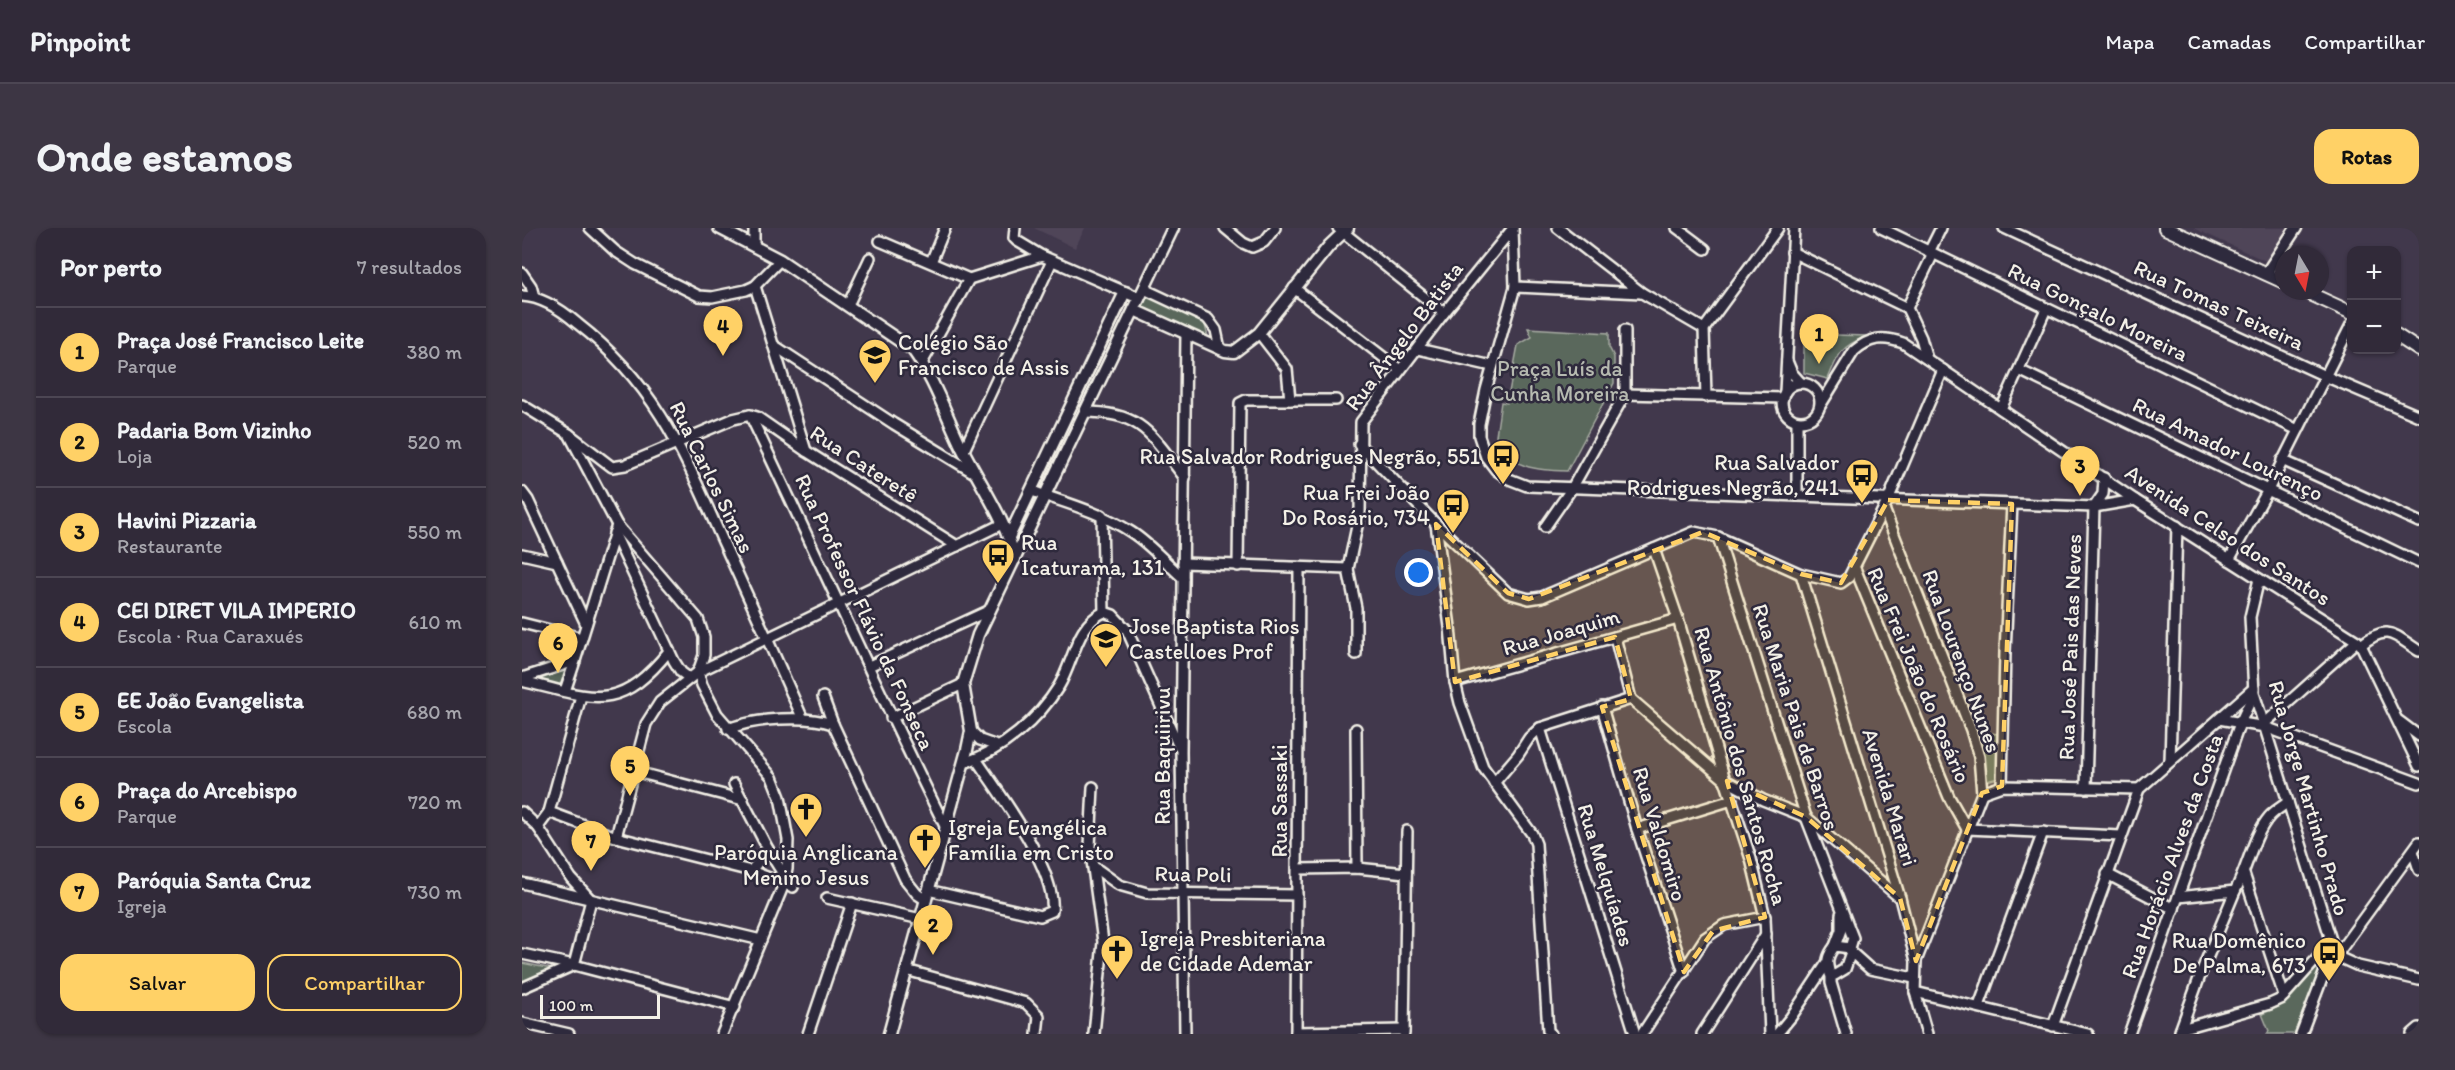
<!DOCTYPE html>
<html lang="pt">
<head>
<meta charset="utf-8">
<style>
	body { margin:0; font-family:Itim,sans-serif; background:#3d3644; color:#f1f3f6 }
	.controls { position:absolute; right:18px; top:18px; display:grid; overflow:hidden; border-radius:12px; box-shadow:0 2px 4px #0004 }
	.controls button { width:54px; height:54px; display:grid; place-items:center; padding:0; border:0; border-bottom:2px solid #4c4653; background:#312a39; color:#f1f3f6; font:30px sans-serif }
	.compass { position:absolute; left:1753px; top:18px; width:54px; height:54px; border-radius:50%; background:#312a39; box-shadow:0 2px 4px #0004; rotate:170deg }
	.scale { position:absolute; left:18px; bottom:15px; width:120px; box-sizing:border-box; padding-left:6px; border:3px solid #f4f1e8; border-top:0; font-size:16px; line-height:21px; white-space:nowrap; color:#f4f1e8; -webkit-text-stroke:4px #2f2a3d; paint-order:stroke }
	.you { position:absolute; left:897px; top:345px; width:21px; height:21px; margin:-15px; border:4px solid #fff; border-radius:50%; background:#1a73e8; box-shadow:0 0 0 9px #1a73e833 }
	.badge { display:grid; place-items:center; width:39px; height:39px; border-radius:50%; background:#ffd166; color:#111; font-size:20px; font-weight:700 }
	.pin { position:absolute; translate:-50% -50px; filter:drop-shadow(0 2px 3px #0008) }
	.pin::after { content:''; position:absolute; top:32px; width:21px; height:18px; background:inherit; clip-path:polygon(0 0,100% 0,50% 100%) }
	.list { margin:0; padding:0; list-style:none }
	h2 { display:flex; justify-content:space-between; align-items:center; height:78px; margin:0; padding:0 24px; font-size:26px }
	h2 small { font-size:20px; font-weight:400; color:#a8a7ae }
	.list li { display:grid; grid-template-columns:39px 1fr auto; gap:18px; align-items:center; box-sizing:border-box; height:90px; padding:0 24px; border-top:2px solid #4c4653 }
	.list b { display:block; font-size:22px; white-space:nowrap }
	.list p { margin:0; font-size:20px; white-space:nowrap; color:#a8a7ae }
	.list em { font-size:20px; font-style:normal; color:#a8a7ae }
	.actions { display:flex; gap:12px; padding:18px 24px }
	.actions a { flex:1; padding:14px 0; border:2px solid #ffd166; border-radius:18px; text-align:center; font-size:21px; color:#ffd166 }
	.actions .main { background:#ffd166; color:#111 }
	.map { position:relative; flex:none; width:1897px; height:806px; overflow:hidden; border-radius:18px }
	header { display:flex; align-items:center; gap:36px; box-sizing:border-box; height:84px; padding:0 30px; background:#312a39; border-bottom:2px solid #4c4653 }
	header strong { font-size:28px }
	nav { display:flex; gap:33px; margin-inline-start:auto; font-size:21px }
	.intro { display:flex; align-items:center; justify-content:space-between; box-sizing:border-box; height:144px; padding:0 36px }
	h1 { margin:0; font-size:42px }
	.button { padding:15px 27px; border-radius:18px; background:#ffd166; color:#111; font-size:21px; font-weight:700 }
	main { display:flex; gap:36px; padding:0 36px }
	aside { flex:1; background:#312a39; border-radius:18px; box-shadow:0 2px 4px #0004 }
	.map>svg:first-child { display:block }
	.built { fill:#504559 }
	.green { fill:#5a675c; stroke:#a7aca2; stroke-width:1.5 }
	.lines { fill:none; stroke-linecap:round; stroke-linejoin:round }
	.minor-casing { stroke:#f4f1e8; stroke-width:14 }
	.tertiary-casing { stroke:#f4f1e8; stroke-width:15 }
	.secondary-casing { stroke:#f4f1e8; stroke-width:16 }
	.minor { stroke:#2f2a3d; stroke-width:9 }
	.tertiary { stroke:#2f2a3d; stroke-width:10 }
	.secondary { stroke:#2f2a3d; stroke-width:12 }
	.marked { fill:#ffd166; fill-opacity:0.2; stroke:#ffd166; stroke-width:4.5; stroke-dasharray:12 8; stroke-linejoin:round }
	.labels { text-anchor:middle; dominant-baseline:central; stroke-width:5; stroke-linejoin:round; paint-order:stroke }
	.street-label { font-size:22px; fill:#f4f1e8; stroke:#2f2a3d }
	.poi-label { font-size:22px; fill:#f4f1e8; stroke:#2f2a3d; text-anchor:start }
	.park-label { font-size:22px; fill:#b6bab0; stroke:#2f2a3d }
</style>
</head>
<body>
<header>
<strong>Pinpoint</strong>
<nav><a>Mapa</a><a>Camadas</a><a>Compartilhar</a></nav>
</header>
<div class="intro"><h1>Onde estamos</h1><a class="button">Rotas</a></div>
<main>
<aside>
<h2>Por perto<small>7 resultados</small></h2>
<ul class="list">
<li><span class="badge">1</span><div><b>Praça José Francisco Leite</b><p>Parque</p></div><em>380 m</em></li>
<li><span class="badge">2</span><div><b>Padaria Bom Vizinho</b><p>Loja</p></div><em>520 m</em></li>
<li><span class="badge">3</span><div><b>Havini Pizzaria</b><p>Restaurante</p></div><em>550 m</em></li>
<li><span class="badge">4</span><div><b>CEI DIRET VILA IMPERIO</b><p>Escola · Rua Caraxués</p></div><em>610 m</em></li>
<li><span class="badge">5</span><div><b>EE João Evangelista</b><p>Escola</p></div><em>680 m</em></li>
<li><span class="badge">6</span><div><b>Praça do Arcebispo</b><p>Parque</p></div><em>720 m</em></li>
<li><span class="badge">7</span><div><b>Paróquia Santa Cruz</b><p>Igreja</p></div><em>730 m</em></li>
</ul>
<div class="actions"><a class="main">Salvar</a><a>Compartilhar</a></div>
</aside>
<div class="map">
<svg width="1897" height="806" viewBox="0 0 1897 806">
	<rect width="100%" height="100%" fill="#41384c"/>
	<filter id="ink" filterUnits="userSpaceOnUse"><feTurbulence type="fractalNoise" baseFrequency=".0167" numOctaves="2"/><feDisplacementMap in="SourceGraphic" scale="12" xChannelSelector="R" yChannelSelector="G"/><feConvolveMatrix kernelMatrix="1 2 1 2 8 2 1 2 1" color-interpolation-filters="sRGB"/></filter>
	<g filter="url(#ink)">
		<!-- built -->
		<g class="built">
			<path d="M512,0h51l-10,20z"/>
			<path d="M1671,0h95l-22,33z"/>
		</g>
		<!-- green -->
		<g class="green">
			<path d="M624,63l58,30 5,20 -71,-32z"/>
			<path d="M1006,100l81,5v14l5,10v26l-47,88c-30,-1 -60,-2 -71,-35l5,-34 6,1 11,-58 14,-8z"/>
			<path d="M1282,106l63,2c-26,10 -29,18 -39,43l-24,-6z"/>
			<path d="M49,438l-7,24 -42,-11z"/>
			<path d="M1468,505l16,2 -1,41 -18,5 -5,-42z"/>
			<path d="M0,735l35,7 -35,14z"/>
			<path d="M1794,741l3,2 -25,63h-27l2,-3 -7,-17 18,-8z"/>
		</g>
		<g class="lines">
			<defs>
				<g id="minor">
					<path d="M68,0l25,23 20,13 64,32 13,1 34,-7 9,-4 25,-26"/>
					<path d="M493,0l-1,10 3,3 25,15"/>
					<path d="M703,0l18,15 9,4 12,-5 11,-14"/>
					<path d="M816,0l106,85"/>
					<path d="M1036,0l84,65 62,36"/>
					<path d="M1155,0l28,21"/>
					<path d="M1359,0l417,202"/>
					<path d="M1482,0l321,148 94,40"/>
					<path d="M991,1l2,58 -29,103 -7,34v12l7,21 10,13 13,9 18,7 567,21 41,-7"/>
					<path d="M358,13l89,38"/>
					<path d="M232,18v-18"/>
					<path d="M1270,24l115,56"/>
					<path d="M1407,24l12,-24"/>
					<path d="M409,34l14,-34"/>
					<path d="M0,45l9,13 3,11"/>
					<path d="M233,58l51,165"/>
					<path d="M993,59l127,6"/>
					<path d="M772,60l106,82"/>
					<path d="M622,61l64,30 8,11 4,19"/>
					<path d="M0,68c20,1 41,15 56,28 80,62 107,133 147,222 26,57 52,114 77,171"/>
					<path d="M326,77l22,-47"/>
					<path d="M737,105l28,36 3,31"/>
					<path d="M253,118l119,78 82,50"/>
					<path d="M896,121l74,17"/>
					<path d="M1405,131l-6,-21 -14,-30 26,-54"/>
					<path d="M1265,133l5,12 9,10"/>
					<path d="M400,135l47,-84 73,-23 83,36"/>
					<path d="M1497,142l400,193"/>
					<circle cx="1279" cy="174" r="19"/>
					<path d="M1263,164l9,-164"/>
					<path d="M1103,166l158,4"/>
					<path d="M1184,169l-2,-68 74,-101"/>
					<path d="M0,177l47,29 43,33 13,-2 108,-46 17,-4 7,2 49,34 151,95"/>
					<path d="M1298,178l34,-55c16,-14 29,-15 49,-8l232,157 222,141 4,4 58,121"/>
					<path d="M1479,181l45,-100"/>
					<path d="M563,184c58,0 67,24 100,66"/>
					<path d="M228,187c66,137 127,275 195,411"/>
					<path d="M1275,193v75"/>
					<path d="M47,206l48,91 81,94 6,18v18l-6,17 4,13 15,29 55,63 8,20 8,43 -1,29 -3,15 -62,150"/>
					<path d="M837,216l77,80 72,69 21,6 13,-2 152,-65 24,5 83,37 40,9 8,-6 39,-77 55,-130"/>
					<path d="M442,222l88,-189"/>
					<path d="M1760,232l137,62"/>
					<path d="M510,263c34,12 68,21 99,41 19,12 35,31 52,46"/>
					<path d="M0,264l6,8 58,124"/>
					<path d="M1572,279l9,-13 1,-16"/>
					<path d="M1362,281l87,221 8,27 3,36 -66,168"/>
					<path d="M580,287l2,97"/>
					<path d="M914,296l14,103 5,55 5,21 23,64 49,67 4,10 12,187 3,3"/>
					<path d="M1023,299l27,-39 53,-94v-64"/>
					<path d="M92,305l60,128 7,11 8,6"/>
					<path d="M1196,309l88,280 47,121 -3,10"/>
					<path d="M1132,321l24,70 47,161 26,79 14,58 5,117"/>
					<path d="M0,326l35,8"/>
					<path d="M1707,332l39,-70 84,-167"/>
					<path d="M661,335l165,6 12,-57 1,-90 83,-109 69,-85"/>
					<path d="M716,338l2,-163 6,-3h90"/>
					<path d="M1332,338l95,231 18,32 154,7"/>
					<path d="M826,341l8,39v46"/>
					<path d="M1279,346l99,324 16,63 -1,31 12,42"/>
					<path d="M1737,351l-9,38 4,76 82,263"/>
					<path d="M0,395l60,15"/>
					<path d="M1093,409l16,62"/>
					<path d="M1839,417c27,-22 33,-10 58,6"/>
					<path d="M347,438l121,-56"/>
					<path d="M0,450l53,-17 42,-136"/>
					<path d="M0,453c71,17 95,34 147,-30"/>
					<path d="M933,454l223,-63"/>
					<path d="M43,463l10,-30"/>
					<path d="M301,469l10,27"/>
					<path d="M1080,479l35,122 47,143"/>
					<path d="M369,490l72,-34"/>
					<path d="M1697,491l46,8 154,56"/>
					<path d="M1877,493l20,15"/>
					<path d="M1742,496l93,-83"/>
					<path d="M1018,500l95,306"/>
					<path d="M206,501c27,-11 78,-14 105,-5l72,155 12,15 9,6"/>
					<path d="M834,501l1,139"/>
					<path d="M449,503l9,9 17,6"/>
					<path d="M1648,533l7,-235"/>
					<path d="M442,535c39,-13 74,-43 95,-77 15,-25 17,-61 45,-74l9,3 14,15 52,117"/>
					<path d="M111,543l110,29"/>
					<path d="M972,555l24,-28 11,-17 11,-10 91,-29 94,81 38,20 43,17 94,81"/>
					<path d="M212,556l36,69 15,24"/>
					<path d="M1480,558l3,-134 7,-148"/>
					<path d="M571,559l-3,59 13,96 -9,92"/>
					<path d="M1564,560l8,-281"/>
					<path d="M1460,565l20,-7 137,3"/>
					<path d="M0,584l16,15 33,51 20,22"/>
					<path d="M27,584l67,25 135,34 42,16"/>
					<path d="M16,599l11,-15 32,-116"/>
					<path d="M1115,601l95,-29"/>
					<path d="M94,609l30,-113 14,-22 38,-30 304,-148"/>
					<path d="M1891,623l6,19"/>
					<path d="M572,639l25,18 28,8 150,2"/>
					<path d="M776,641l59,-1 49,5"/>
					<path d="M229,643l17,-22"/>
					<path d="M1585,646l67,35"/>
					<path d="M1722,646l40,122"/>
					<path d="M0,655l239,57"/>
					<path d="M406,662l112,26 12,-5c5,-41 -53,-118 -76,-152"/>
					<path d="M1656,669l57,-6c12,-22 18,-55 34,-74 5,-6 13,-10 19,-15"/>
					<path d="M305,670l94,21"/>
					<path d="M1313,718l6,-16v-16"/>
					<path d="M1329,724l-6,17 -10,6 -5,-1c-4,-12 -3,-18 5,-28l15,2 1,4 19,17 44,9"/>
					<path d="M0,726l52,11 161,42"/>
					<path d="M1814,728l22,10 61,14"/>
					<path d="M384,742l120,33 13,13 -2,18"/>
					<path d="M1309,747v8l15,51"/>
					<path d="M0,760l52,-23 17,-65"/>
					<path d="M1393,764l173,42"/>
					<path d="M1457,778l64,-174"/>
					<path d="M0,795l47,11"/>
					<path d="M1531,798l86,-237 115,-101"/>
					<path d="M1659,801l89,-25 11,-5 50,-56"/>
					<path d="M1658,803l21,-58 34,-82"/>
					<path d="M774,804l108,-2"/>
					<path d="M286,806l44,-131"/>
					<path d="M663,806l-4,-282 5,-419"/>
					<path d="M774,806l3,-466"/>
					<path d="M882,806l3,-203"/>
					<path d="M1120,806l63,-96 19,-13 41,-8"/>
					<path d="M1180,806l64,-100"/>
					<path d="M1255,806l14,-17 36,-54"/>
					<path d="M1607,806l111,-311 14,-30"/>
					<path d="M1779,806l24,-63 94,-129"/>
					<path d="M1890,806l7,-6"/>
				</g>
				<g id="tertiary">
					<path d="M197,0l61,32 133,90c21,29 33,65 49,98 18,36 44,72 53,111"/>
					<path d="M1744,46l30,-46"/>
					<path d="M612,82l91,41 9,1 25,-19 70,-87 19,-18"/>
					<path d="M487,309l116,-245 14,6"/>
					<path d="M367,806l78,-284 4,-19 -8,-47 15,-49 12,-25 183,-382"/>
				</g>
				<g id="secondary">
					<path d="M1643,0l119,54"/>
					<path d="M1782,63l48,22"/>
					<path d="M1874,107l23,15"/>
				</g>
			</defs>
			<!-- minor casing -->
			<use href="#minor" class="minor-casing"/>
			<!-- tertiary casing -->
			<use href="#tertiary" class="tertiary-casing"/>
			<!-- secondary casing -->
			<use href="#secondary" class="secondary-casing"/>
			<!-- minor -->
			<use href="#minor" class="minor"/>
			<!-- tertiary -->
			<use href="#tertiary" class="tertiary"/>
			<!-- secondary -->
			<use href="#secondary" class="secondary"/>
		</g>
	</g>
	<!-- marked area -->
	<path class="marked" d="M1366,272l124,4 -10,282 -20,7 -66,168 -16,-63 -94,-81 -79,-36 38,136 -52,14 -29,41 -82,-265 29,-8 -16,-62 -160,45 -19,-158 72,69 21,6 174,-67 98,42 40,9z"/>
	<!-- icons -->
	<defs>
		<symbol id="school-pin" viewBox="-11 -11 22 30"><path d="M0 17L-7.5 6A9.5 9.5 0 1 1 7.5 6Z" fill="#ffd166" stroke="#2f2a3d"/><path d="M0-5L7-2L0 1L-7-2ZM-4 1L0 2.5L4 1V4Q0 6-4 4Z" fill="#111"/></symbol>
		<symbol id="bus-pin" viewBox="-11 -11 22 30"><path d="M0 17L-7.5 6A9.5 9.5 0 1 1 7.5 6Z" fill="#ffd166" stroke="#2f2a3d"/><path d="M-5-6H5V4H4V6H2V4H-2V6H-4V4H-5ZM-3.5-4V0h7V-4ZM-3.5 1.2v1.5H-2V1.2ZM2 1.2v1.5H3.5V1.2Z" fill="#111"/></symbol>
		<symbol id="church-pin" viewBox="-11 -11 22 30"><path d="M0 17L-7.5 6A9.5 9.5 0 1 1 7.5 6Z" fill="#ffd166" stroke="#2f2a3d"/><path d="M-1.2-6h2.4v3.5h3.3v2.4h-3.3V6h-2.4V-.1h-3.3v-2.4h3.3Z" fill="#111"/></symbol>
	</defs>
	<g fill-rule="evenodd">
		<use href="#school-pin" x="334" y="108" width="38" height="52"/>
		<use href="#bus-pin" x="962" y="209" width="38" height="52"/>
		<use href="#bus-pin" x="1321" y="228" width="38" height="52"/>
		<use href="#bus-pin" x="912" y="258" width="38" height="52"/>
		<use href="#bus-pin" x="457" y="308" width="38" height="52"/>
		<use href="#school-pin" x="565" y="392" width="38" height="52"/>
		<use href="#church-pin" x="265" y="562" width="38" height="52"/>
		<use href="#church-pin" x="384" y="593" width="38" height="52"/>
		<use href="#church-pin" x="576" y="704" width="38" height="52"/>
		<use href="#bus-pin" x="1788" y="706" width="38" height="52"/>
	</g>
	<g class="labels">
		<!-- street labels -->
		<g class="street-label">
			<text transform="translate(1697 77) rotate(25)">Rua Tomas Teixeira</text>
			<text transform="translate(1576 84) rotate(26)">Rua Gonçalo Moreira</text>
			<text transform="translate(882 108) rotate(-53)">Rua Ângelo Batista</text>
			<text transform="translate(1706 221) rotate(26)">Rua Amador Lourenço</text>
			<text transform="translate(342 236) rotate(33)">Rua Cateretê</text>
			<text transform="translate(190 249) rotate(64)">Rua Carlos Simas</text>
			<text transform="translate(1706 307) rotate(33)">Avenida Celso dos Santos</text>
			<text transform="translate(343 384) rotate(65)">Rua Professor Flávio da Fonseca</text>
			<text transform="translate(1039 404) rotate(-16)">Rua Joaquim</text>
			<text transform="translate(1548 419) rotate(-88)">Rua José Pais das Neves</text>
			<text transform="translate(1440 433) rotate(70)">Rua Lourenço Nunes</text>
			<text transform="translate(1397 447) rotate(67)">Rua Frei João do Rosário</text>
			<text transform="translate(1274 489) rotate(72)">Rua Maria Pais de Barros</text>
			<text transform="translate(640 528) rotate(-90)">Rua Baquiirivu</text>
			<text transform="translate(1219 538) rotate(74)">Rua Antônio dos Santos Rocha</text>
			<text transform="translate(1368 569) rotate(73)">Avenida Marari</text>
			<text transform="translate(1787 570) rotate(74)">Rua Jorge Martinho Prado</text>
			<text transform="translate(757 573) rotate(-90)">Rua Sassaki</text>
			<text transform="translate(1138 606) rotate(73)">Rua Valdomiro</text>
			<text transform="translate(1650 628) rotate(-70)">Rua Horácio Alves da Costa</text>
			<text transform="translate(671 646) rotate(1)">Rua Poli</text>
			<text transform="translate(1084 647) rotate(73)">Rua Melquíades</text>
		</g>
		<!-- poi labels -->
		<g class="poi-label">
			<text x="376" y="114">Colégio São<tspan x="376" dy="25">Francisco de Assis</tspan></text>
			<text x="958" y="228" text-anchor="end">Rua Salvador Rodrigues Negrão, 551</text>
			<text x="1317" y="234" text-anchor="end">Rua Salvador<tspan x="1317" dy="25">Rodrigues Negrão, 241</tspan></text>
			<text x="908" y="264" text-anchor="end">Rua Frei João<tspan x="908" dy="25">Do Rosário, 734</tspan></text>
			<text x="499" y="314">Rua<tspan x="499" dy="25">Icaturama, 131</tspan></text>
			<text x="607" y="398">Jose Baptista Rios<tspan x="607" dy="25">Castelloes Prof</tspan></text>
			<text x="426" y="599">Igreja Evangélica<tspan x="426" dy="25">Família em Cristo</tspan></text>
			<text x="284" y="624" text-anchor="middle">Paróquia Anglicana<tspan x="284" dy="25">Menino Jesus</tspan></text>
			<text x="618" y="710">Igreja Presbiteriana<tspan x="618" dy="25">de Cidade Ademar</tspan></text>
			<text x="1784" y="712" text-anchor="end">Rua Domênico<tspan x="1784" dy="25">De Palma, 673</tspan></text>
		</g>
		<!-- park labels -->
		<g class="park-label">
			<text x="1038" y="140">Praça Luís da<tspan x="1038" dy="25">Cunha Moreira</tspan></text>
		</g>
	</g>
</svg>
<div class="controls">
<button>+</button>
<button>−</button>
</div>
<svg class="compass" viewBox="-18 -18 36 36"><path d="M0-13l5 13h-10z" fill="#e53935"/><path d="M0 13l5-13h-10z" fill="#a8a7ae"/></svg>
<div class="scale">100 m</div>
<div class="you"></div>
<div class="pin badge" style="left:1297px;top:136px">1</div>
<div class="pin badge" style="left:411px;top:727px">2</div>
<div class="pin badge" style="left:1558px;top:268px">3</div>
<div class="pin badge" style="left:201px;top:128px">4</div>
<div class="pin badge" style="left:108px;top:568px">5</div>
<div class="pin badge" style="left:36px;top:445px">6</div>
<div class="pin badge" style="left:69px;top:643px">7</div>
</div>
</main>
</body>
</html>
